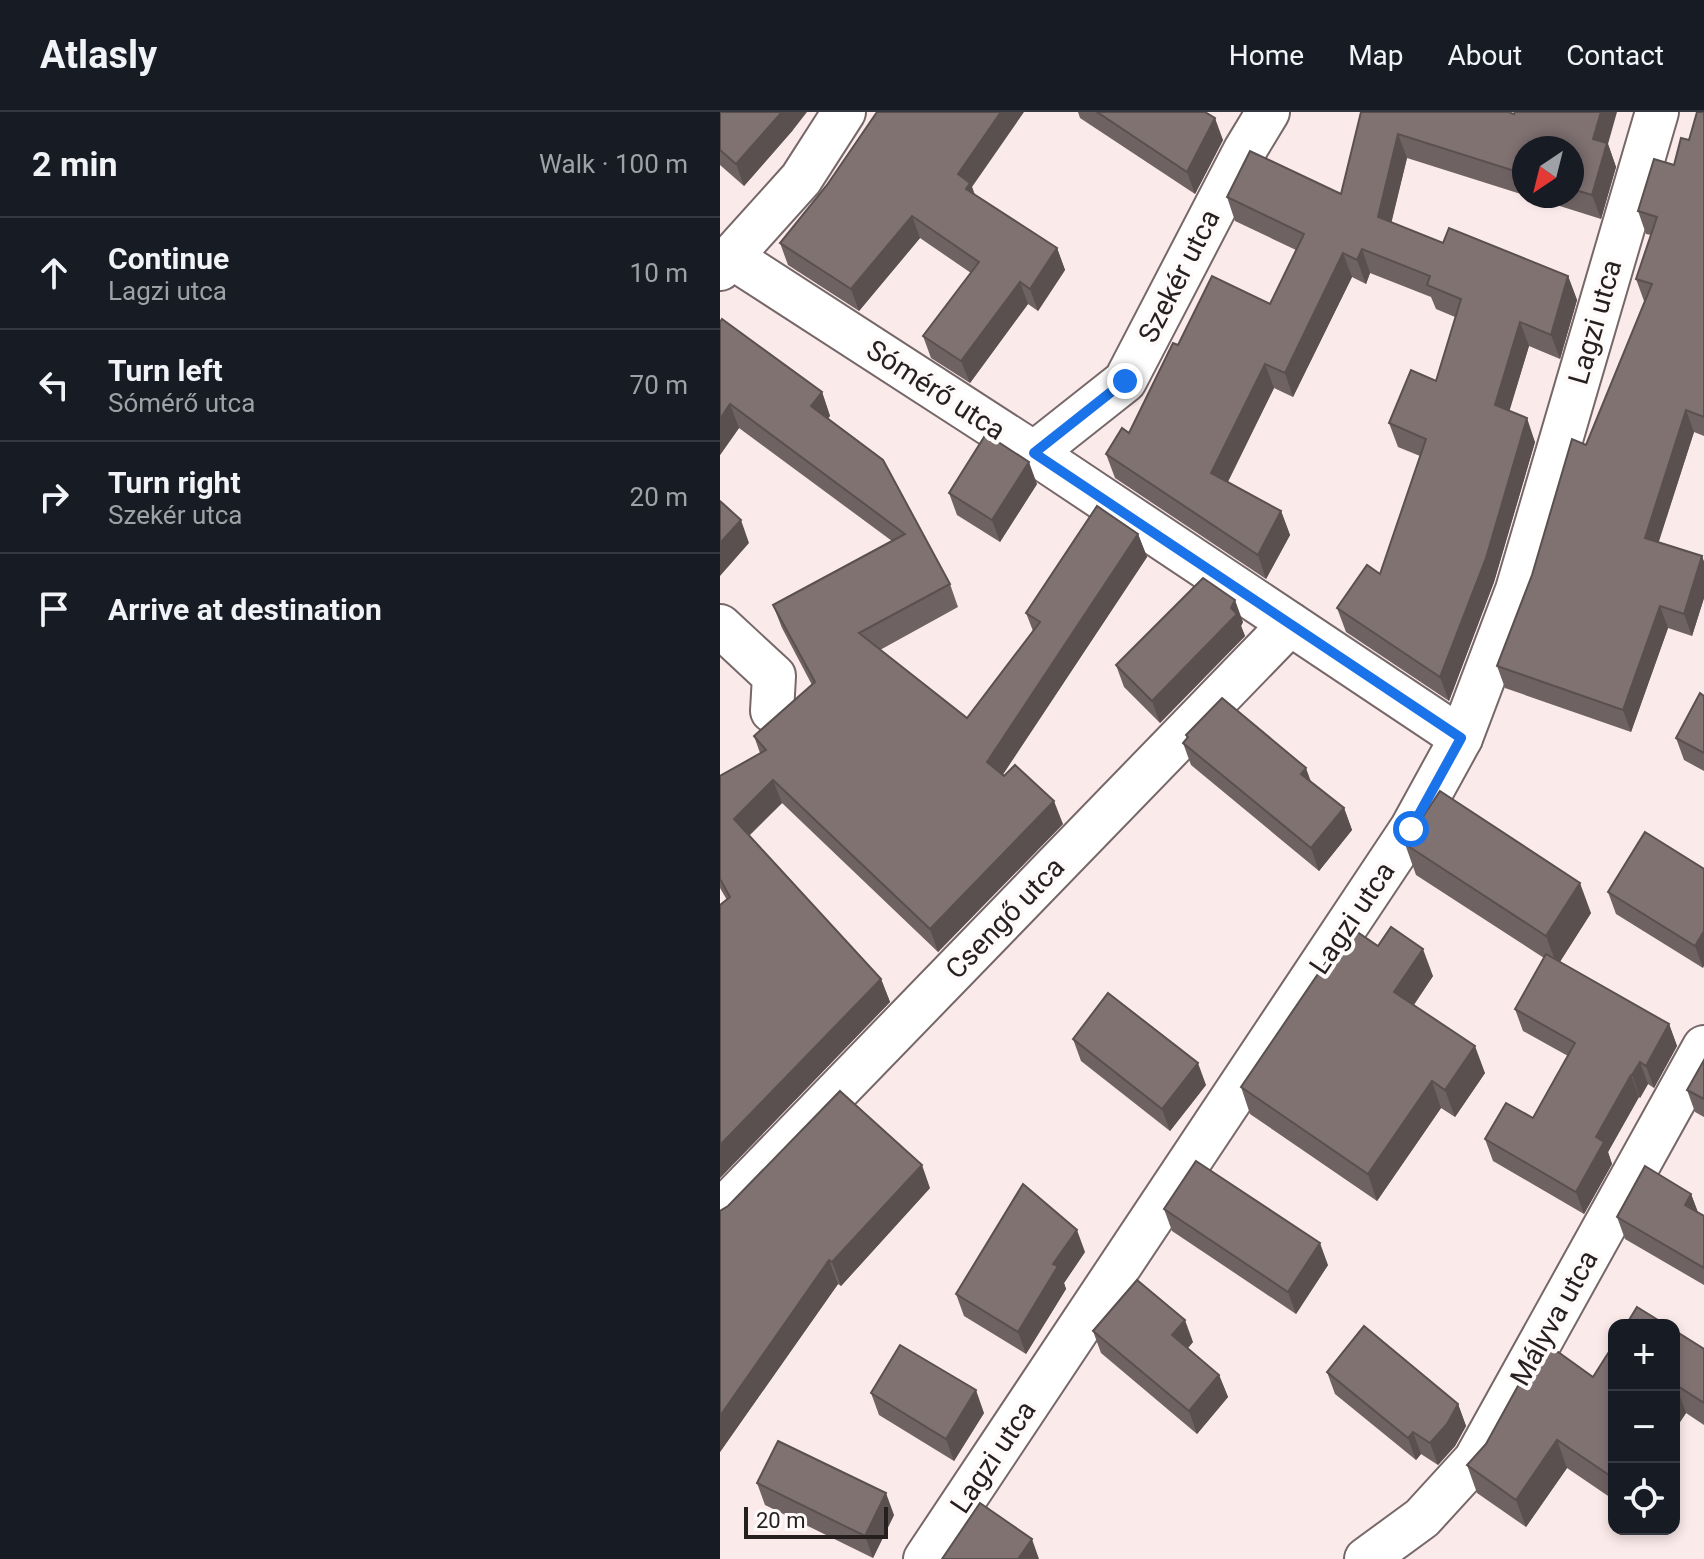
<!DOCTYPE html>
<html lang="en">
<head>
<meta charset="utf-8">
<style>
	body { margin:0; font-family:Roboto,sans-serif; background:#242831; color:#f1f3f6 }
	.controls { position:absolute; right:24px; bottom:24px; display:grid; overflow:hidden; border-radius:16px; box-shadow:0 4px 12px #0003 }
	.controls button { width:72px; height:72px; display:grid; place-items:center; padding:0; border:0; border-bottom:2px solid #363941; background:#171b24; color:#f1f3f6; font:40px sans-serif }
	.compass { position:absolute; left:792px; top:24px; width:72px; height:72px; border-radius:50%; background:#171b24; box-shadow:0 4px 12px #0003; rotate:215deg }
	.scale { position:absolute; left:24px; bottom:20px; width:144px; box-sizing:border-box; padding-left:8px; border:4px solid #251f1f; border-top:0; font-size:22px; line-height:28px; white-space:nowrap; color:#251f1f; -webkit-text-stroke:6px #fefafa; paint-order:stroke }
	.stop { position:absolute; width:24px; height:24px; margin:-18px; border:6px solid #1a73e8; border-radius:50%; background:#fff }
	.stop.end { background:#1a73e8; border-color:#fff; box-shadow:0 2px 8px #0008 }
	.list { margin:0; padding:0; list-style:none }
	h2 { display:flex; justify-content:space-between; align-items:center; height:104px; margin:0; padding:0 32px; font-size:34px }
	h2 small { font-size:26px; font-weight:400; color:#9ea1a6 }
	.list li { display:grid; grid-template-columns:52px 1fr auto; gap:24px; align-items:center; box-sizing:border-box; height:112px; padding:0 32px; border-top:2px solid #363941 }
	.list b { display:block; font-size:30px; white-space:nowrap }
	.list p { margin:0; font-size:26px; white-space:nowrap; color:#9ea1a6 }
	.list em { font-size:26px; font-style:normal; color:#9ea1a6 }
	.icon { flex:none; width:44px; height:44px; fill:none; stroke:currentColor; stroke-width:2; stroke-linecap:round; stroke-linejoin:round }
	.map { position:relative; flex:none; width:984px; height:1447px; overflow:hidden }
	header { display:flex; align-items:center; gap:48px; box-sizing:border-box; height:112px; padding:0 40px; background:#171b24; border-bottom:2px solid #363941 }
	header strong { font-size:38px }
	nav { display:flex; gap:44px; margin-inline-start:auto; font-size:28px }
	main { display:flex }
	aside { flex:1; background:#171b24 }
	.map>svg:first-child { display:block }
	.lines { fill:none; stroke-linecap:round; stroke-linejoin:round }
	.minor-casing { stroke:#766768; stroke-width:46 }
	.minor { stroke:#fff; stroke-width:42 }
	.wall { fill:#6f6262 }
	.shaded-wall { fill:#5a5050 }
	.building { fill:#817272; stroke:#5a5050; stroke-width:2 }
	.route { stroke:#1a73e8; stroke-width:10 }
	.labels { text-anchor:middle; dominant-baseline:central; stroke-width:8; stroke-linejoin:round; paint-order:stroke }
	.street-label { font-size:28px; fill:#251f1f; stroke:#fefafa }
</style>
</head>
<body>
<header>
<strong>Atlasly</strong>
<nav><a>Home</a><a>Map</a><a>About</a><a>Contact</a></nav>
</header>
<main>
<aside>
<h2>2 min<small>Walk · 100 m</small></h2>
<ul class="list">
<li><svg class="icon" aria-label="ahead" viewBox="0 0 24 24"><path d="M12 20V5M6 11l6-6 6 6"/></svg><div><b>Continue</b><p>Lagzi utca</p></div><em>10 m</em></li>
<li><svg class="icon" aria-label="left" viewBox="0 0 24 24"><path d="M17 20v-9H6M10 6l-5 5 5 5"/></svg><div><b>Turn left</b><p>Sómérő utca</p></div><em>70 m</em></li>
<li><svg class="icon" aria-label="right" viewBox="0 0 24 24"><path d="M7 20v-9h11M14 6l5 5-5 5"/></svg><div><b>Turn right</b><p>Szekér utca</p></div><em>20 m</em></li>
<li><svg class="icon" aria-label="arrive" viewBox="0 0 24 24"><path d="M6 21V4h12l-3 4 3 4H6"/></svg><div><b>Arrive at destination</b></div></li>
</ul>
</aside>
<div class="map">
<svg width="984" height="1447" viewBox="0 0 984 1447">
	<rect width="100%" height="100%" fill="#fbeaea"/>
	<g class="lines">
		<defs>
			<g id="minor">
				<path d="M11,145l303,196 427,285"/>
				<path d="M0,157l81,-90 43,-67"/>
				<path d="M314,341l91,-72 120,-231 23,-38"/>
				<path d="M0,514l54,50 -2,35"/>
				<path d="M0,1100l570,-588"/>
				<path d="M205,1447l486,-730 50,-91 56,-148 140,-478"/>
				<path d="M646,1447l56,-41 53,-58 229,-413"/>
			</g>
		</defs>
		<!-- minor casing -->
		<use href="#minor" class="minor-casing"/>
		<!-- minor -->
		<use href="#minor" class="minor"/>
	</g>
	<!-- wall -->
	<g class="wall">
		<path d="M0,0l73,18 -49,56 -24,-21z"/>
		<path d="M358,0h127l18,28 -28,54 -115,-76z"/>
		<path d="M641,0l247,32 8,23 -15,52 -73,-23h44v-48h-48v47l-117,-37 -16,64 52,21 125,33 9,24 -17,59 -31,-13 -20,65 26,31 -41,140 -45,119 -103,-69 -9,-24 43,-34 40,-118 -22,-9 -9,-24 47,-42 19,-64 -19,-8 -5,-12 -61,-24 -4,11 -14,-7 -59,120 -19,-9 -46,94 53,29 9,24 -24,44 -151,-101 -9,-24 23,-21 49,-88 92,-41 26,-54 -61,-29 -8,-24 114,-3z"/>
		<path d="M984,0v324l-10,-4 -36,111 44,13 2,6v36l-12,38 -24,-8 -37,104 -126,-44 -8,-22 89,-221 59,-144h-1l-8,-22 15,-44 -5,-1 -8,-23 36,-46z"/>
		<path d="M252,75l3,8 82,53 8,22 -27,41 -10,-7 -58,79 -39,-25 -8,-22 48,-63 -51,-35 -61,73 -71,-46 -8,-22z"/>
		<path d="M0,210l102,70 8,24 -2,2 122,166 8,23 -78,43 87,68 66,-87 -7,-18 112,-79 9,23 -144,217 60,50 -125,128 -156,-149 -33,33 132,143 9,23 -170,176v-273l7,-5 -7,-12v-112l40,-23 -6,-17 58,-51 -30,-57 -9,-23 119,-64 -153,-113 -19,27z"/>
		<path d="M317,372l-37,58 -43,-27 -8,-22z"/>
		<path d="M523,510l-2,4 4,10 -85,87 -36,-36 -8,-22z"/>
		<path d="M984,584v75l-20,-11 -8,-22z"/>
		<path d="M466,623l126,47 32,26 8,22 -33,41 -128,-106 -8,-22 4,-5z"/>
		<path d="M685,732l186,69 -31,49 109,62 8,22 -23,42 -6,-4 -8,14 -1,-1 -31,55 4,12 -28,50 -91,-53 -8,-22 48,-21 35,-62 -45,-25 -8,-22 29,-51 -128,-83z"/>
		<path d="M984,757l-1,99 -87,-54 -8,-22z"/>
		<path d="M658,834l55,30 -19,29 71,68 -30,44 -14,-9 -64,93 -127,-87 -9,-27z"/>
		<path d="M353,927l133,46 -36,46 -89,-70z"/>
		<path d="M984,948v57l-9,-5 -8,-22z"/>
		<path d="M210,1076l-89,98 -3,-2 -118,168v-241z"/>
		<path d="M971,1082l7,18 6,4v69l-79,-46 -8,-22z"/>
		<path d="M444,1097l164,56 -32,49 -124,-83z"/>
		<path d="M365,1140l-21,31 2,6 -40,65 -62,-38 -8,-22z"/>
		<path d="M954,1218l30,19v76l-18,-12 -12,18z"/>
		<path d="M373,1219l100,11 -5,6 31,27 9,22 -31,37 -96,-81z"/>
		<path d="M894,1232v156l-47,-32 -41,59 -49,-34 -10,-28 126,-88z"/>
		<path d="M607,1260l131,32 8,22 -11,20 -17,19 -17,-11 -5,6 -81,-66z"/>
		<path d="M151,1281l113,20 -30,48 -75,-46z"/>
		<path d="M37,1371l137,32 -21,43 -108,-53z"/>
	</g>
	<!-- shaded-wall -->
	<g class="shaded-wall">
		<path d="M62,0h25l-14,18 -49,56 -8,-22z"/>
		<path d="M281,0h23l-52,75 6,18 -4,6 -16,-37z"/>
		<path d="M881,0h16l-9,32 8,23 -15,52 -9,-24 1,-56z"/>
		<path d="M495,6l8,22 -28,54 -8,-22z"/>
		<path d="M678,22l9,24 -20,83 -9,-24z"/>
		<path d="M192,104l8,22 -61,73 -8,-22z"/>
		<path d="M337,136l8,22 -27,41 -8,-22z"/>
		<path d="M642,137l8,24 -4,11 -9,-24z"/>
		<path d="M623,141l9,24 -59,120 -8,-24z"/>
		<path d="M848,164l9,24 -17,59 -9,-24z"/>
		<path d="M300,170l8,22 -58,79 -9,-22z"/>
		<path d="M800,210l9,24 -25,83 -9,-24z"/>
		<path d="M545,252l9,24 -54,109 -9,-24z"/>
		<path d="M102,280l8,24 -10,13 -9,-23z"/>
		<path d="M10,292l9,24 -19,27v-36z"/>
		<path d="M966,298l8,22 -41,128 -8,-22z"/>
		<path d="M807,306l8,24 -41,140 -45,119 -9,-24z"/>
		<path d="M309,350l8,22 -37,58 -8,-22z"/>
		<path d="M561,399l9,24 -24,44 -8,-24z"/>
		<path d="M21,408l8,23 -29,33v-33z"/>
		<path d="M418,422l9,23 -151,228 -9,-23z"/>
		<path d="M982,444l2,6v36l-12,38 -8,-22z"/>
		<path d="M515,488l8,22 -2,4 4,10 -85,87 -8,-22 79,-93z"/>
		<path d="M940,494l8,22 -37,104 -8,-22z"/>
		<path d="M586,656l8,22 -13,-16z"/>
		<path d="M53,668l9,23 -40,39 -8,-23z"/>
		<path d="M334,689l9,23 -125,128 -8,-23z"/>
		<path d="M624,696l8,22 -33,41 -8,-23z"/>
		<path d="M860,771l11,30 -34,53 -11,-30z"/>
		<path d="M984,819v35l-1,2 -8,-22z"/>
		<path d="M703,837l10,27 -29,43 -10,-27z"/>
		<path d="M161,867l9,23 -170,176v-33z"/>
		<path d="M949,912l8,22 -23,42 -8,-22z"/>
		<path d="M755,934l10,27 -30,44 -10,-27z"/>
		<path d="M920,950l8,22 -8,14 -8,-23z"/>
		<path d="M478,951l8,22 -36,46 -8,-22z"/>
		<path d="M911,963l8,22 -31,55 4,12 -28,50 -8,-22 20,-55z"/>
		<path d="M712,969l9,27 -64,93 -9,-27z"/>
		<path d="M202,1053l8,23 -89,98 -9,-24z"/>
		<path d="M971,1082l8,22 -14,-11z"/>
		<path d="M357,1118l8,22 -21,31 2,6 -40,65 -8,-22 35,-68z"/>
		<path d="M600,1131l8,22 -32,49 -8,-22z"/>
		<path d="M109,1148l9,24 -118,168v-36z"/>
		<path d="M465,1208l8,22 -13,15 -8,-22z"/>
		<path d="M499,1263l9,22 -31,37 -8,-23z"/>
		<path d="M956,1273l10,28 -12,18v-42z"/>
		<path d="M256,1278l8,23 -30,48 -8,-22z"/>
		<path d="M738,1292l8,22 -11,20 -17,19 -8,-22z"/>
		<path d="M693,1320l8,22 -5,6 -8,-22z"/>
		<path d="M837,1328l10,28 -41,59 -10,-27z"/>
		<path d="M166,1381l8,22 -21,43 -8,-22z"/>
		<path d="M312,1427l7,20h-21z"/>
	</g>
	<!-- building -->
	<g class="building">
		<path d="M0,0h62l-46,52 -16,-14z"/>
		<path d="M157,0h124l-43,62 12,9 -4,6 91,59 -27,41 -10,-7 -59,79 -38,-25 56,-74 -67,-46 -61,73 -71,-46 47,-58z"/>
		<path d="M377,0h108l10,6 -28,54z"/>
		<path d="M641,0h147l6,2 1,-2h86l-8,27 14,4 -15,52 -20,-6v-41h-48v26l-126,-40 -20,83 65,26 6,-15 119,48 -17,59 -31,-13 -25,83 32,13 -41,140 -46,119 -103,-69 30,-43 13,9 46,-135 -37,-16 22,-53 25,11 25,-82 -34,-14 3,-9 -68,-27 -5,11 -14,-7 -58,120 -20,-9 -54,109 70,38 -23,44 -152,-101 16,-26 7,5 44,-90 5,2 34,-69 58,28 34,-70 -77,-37 23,-46 91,43z"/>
		<path d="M977,0h7v305l-18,-7 -41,128 57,18 -18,58 -24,-8 -37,104 -126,-44 35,-91 40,-136 14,6 66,-161 -16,-5 21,-62 -19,-6 16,-52 20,6 7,-27 8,2z"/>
		<path d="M2,207l100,73 -11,14 72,54 67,124 -91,49 108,85 73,-96 -14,-9 71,-107 41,28 -151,228 17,14 11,-11 39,36 -124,128 -157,-149 -39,39 147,160 -161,166v-240l10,-8 -10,-18v-103l46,-26 -12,-14 61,-54 -42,-77 132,-71 -175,-130 -10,15v-97z"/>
		<path d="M266,322l43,28 -37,58 -43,-27z"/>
		<path d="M0,389l21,19 -21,23z"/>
		<path d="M483,466l32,22 -4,8 6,6 -85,87 -36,-36z"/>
		<path d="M980,581l4,3v57l-28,-15z"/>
		<path d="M502,586l84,70 -5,6 43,34 -33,40 -128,-105 5,-6 -2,-2z"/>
		<path d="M720,679l140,92 -34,53 -141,-92z"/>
		<path d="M925,720l59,37v62l-9,15 -87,-54z"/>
		<path d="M630,815l28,19 13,-19 32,22 -29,43 81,54 -30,44 -13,-9 -64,93 -127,-87z"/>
		<path d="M826,842l123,70 -23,42 -6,-4 -8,13h-1l-35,62 8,5 -28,50 -91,-53 21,-36 27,15 42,-75 -60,-34z"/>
		<path d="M388,881l90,70 -36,46 -89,-70z"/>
		<path d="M984,948v39l-17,-9z"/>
		<path d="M120,979l82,74 -90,97 -3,-2 -109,156v-205l8,-5z"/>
		<path d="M476,1049l124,82 -32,49 -124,-83z"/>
		<path d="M925,1054l46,28 -6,11 19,11v52l-87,-51z"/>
		<path d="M303,1072l54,46 -24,34 5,2 -40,66 -62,-38z"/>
		<path d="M417,1168l48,40 -13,15 47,40 -30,36 -96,-80z"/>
		<path d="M917,1195l29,18h-40z"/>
		<path d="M644,1214l94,78 -11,20 -17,19 -17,-11 -5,6 -81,-66z"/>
		<path d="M954,1218l30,19v54l-28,-18 -2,4z"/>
		<path d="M827,1232l46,33 21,-33v131l-2,2 -55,-37 -41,60 -49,-35 19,-21 33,-60z"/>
		<path d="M180,1233l76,45 -30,49 -75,-46z"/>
		<path d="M58,1329l108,52 -21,43 -108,-53z"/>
		<path d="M260,1391l52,36 -14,20h-76z"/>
	</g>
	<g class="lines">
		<!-- route -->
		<path class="route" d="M405,269l-91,72 427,285 -50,91"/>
	</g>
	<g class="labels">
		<!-- street labels -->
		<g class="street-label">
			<text transform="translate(459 164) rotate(-63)">Szekér utca</text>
			<text transform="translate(875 210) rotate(-74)">Lagzi utca</text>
			<text transform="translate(216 278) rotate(33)">Sómérő utca</text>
			<text transform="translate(285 806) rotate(-46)">Csengő utca</text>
			<text transform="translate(632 806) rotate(-56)">Lagzi utca</text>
			<text transform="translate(834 1206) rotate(-61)">Mályva utca</text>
			<text transform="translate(273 1345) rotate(-56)">Lagzi utca</text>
		</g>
	</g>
</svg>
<div class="controls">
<button>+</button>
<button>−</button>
<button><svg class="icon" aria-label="locate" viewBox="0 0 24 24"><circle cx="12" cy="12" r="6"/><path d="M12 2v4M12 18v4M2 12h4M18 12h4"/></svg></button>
</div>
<svg class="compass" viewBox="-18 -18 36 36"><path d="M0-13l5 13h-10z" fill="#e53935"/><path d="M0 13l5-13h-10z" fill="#9ea1a6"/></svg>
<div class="scale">20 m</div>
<div class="stop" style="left:691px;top:717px"></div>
<div class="stop end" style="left:405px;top:269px"></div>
</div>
</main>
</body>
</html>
